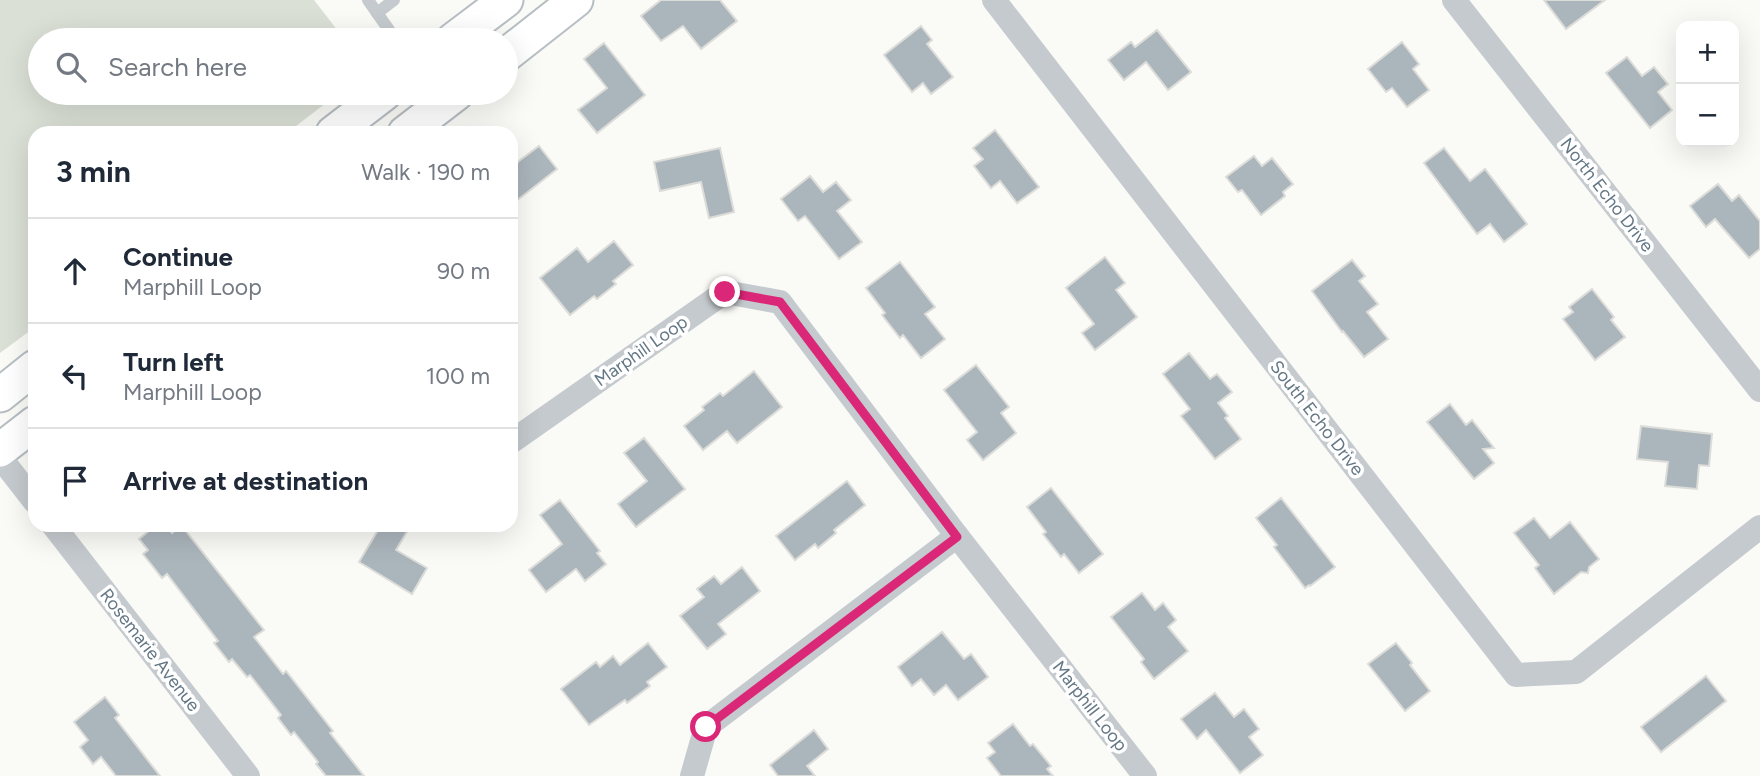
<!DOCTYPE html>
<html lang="en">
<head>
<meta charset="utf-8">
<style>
	body { margin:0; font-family:Figtree,sans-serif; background:#f6f6f7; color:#1f2937 }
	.controls { position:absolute; right:21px; top:21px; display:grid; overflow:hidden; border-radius:14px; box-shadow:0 7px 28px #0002 }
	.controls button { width:63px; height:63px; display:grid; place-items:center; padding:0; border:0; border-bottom:2px solid #e0e1e3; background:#fff; color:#1f2937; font:35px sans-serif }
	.stop { position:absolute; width:21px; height:21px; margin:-16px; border:5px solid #db2777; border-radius:50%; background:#fff }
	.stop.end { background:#db2777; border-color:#fff; box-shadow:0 2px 7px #0008 }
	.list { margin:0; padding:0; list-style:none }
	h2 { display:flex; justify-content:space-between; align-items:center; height:91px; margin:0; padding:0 28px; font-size:30px }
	h2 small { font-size:23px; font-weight:400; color:#747a83 }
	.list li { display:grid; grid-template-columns:46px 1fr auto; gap:21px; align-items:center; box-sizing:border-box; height:105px; padding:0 28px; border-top:2px solid #e0e1e3 }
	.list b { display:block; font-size:26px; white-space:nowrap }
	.list p { margin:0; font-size:23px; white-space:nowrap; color:#747a83 }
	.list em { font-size:23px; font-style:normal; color:#747a83 }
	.icon { flex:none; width:38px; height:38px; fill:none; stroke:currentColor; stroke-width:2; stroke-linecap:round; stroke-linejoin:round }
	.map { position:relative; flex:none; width:1760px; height:776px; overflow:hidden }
	.search { position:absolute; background:#fff; box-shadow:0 7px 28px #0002; left:28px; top:28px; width:490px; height:77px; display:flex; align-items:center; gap:18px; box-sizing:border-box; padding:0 24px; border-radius:38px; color:#747a83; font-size:26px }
	.panel { position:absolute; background:#fff; box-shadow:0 7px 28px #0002; left:28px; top:126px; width:490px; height:406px; border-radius:21px }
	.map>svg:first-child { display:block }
	.green { fill:#dae0d6 }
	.building { fill:#abb5bc; stroke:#dcdcd9; stroke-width:2 }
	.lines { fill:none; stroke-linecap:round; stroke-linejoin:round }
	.secondary-casing { stroke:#b7bec3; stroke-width:37 }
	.lane { stroke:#c5cace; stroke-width:12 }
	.street { stroke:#c5cace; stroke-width:24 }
	.secondary { stroke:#fff; stroke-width:33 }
	.route { stroke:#db2777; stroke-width:9 }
	.labels { text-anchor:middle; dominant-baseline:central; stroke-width:7; stroke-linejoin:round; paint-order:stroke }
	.street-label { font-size:18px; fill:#637785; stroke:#fff }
</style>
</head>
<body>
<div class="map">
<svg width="1760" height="776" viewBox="0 0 1760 776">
	<rect width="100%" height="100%" fill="#fafaf7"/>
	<!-- green -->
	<path class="green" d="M0,0h314l31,40h-305v53h299l-52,40h-252v194l-35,26z"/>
	<!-- building -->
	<g class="building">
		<path d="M661,0h59l17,21 -36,28 -18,-23 -22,15 -20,-25z"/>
		<path d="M1544,0h61l-39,29z"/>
		<path d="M921,26l11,14 -5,4 26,33 -22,17 -8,-11 -11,9 -28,-37z"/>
		<path d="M1157,30l34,42 -23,18 -22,-28 -22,18 -16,-20 23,-18 4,5z"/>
		<path d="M1402,42l17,22 -6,5 16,21 -22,17 -15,-19 -6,4 -18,-23z"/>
		<path d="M604,43l41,52 -48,38 -19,-23 29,-22 -23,-29z"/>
		<path d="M1627,57l15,19 12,-9 14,17 -10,8 14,18 -22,18 -44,-55z"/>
		<path d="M995,130l44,57 -22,16 -17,-22 -9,7 -17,-22 9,-7 -10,-11z"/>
		<path d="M539,146l18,23 -46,36v-38z"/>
		<path d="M720,148l14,64 -25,6 -8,-36 -41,9 -6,-29z"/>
		<path d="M1444,148l26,33 15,-12 42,55 -23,18 -14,-18 -13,10 -53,-71z"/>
		<path d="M1254,156l8,10 10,-8 21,26 -10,8 2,4 -24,19 -19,-25 -4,2 -12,-15z"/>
		<path d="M810,176l13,16 13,-10 15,18 -14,11 25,31 -23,17 -34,-43 -7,5 -17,-22z"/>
		<path d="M1718,184l14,17 7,-6 21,26v28l-11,9 -34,-39 -9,8 -16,-21z"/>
		<path d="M614,241l19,24 -20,16 3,3 -19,15 -3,-3 -24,19 -30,-37 37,-30 11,14z"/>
		<path d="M1105,257l20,26 -9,7 21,27 -42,33 -13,-17 12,-9 -28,-36z"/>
		<path d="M1352,260l13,16 -6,5 19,23 -11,8 21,27 -24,18 -21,-26 -1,1 -30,-41z"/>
		<path d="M900,262l35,45 -10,7 20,25 -24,19 -18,-23 -3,3 -18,-23 3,-2 -19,-25z"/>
		<path d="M1592,289l22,28 -3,3 14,17 -30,23 -32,-41 10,-7 -4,-5z"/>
		<path d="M1189,353l21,26 7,-5 15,18 -14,11 10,13 -3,2 16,21 -26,20 -34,-43 9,-7 -27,-35z"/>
		<path d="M976,365l33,42 -8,6 15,20 -33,27 -16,-20 10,-8 -33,-42z"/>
		<path d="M754,371l28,36 -45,36 -10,-12 -24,19 -19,-24 20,-16 -2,-3 18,-14 3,3z"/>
		<path d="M1450,404l16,21 6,-5 22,28 -11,1 11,14 -20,16 -47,-57z"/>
		<path d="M1641,426l71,8 -3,32 -10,-1 -2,24 -32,-3 3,-24 -31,-3z"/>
		<path d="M644,438l41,51 -49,38 -18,-23 29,-23 -23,-28z"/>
		<path d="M847,481l18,24 -31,25 2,3 -18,15 -3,-4 -20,16 -19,-24z"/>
		<path d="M1051,488l52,66 -24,19 -15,-19 -3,3 -18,-23 3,-2 -19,-25z"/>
		<path d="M1281,498l54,69 -25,19 -1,-1 -4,3 -31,-41 3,-2 -21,-27z"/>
		<path d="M560,500l40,51 -3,2 9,11 -21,17 -9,-12 -30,23 -17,-22 33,-26 -22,-29z"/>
		<path d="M1534,518l16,20 20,-16 29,37 -10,8 -1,6 -7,-1 -27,22 -19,-26 4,-3 -25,-32z"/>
		<path d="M156,525h10l6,8 9,-8 83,105 -10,7 29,37 3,-3 47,60 -3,2 34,43h-38l-10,-12 2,-2 -24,-30 -3,3 -13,-17 3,-3 -31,-40 -3,2 -15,-18 -3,3 -15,-19 4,-2 -51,-67 -5,4 -19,-24 5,-4 -9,-11z"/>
		<path d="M381,525h30l-15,25 31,18 -15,26 -53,-32z"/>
		<path d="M742,567l18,24 -42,33 8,10 -19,15 -27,-33 24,-19 -7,-8 17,-13 7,8z"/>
		<path d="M1142,593l13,17 8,-7 13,17 -8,7 20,24 -34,28 -13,-17 3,-3 -33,-42z"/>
		<path d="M942,632l22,27 7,-5 17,23 -30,23 -12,-15 -12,10 -13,-16 -9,7 -14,-19z"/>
		<path d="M648,643l19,24 -20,15 3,4 -23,17 -2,-3 -36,25 -28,-36 35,-27 4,5 13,-11 7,9z"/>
		<path d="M1396,643l16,20 -2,2 20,26 -25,20 -37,-47z"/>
		<path d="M1706,676l20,25 -65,51 -20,-25z"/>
		<path d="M1215,693l19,24 10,-8 15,20 -10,8 14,18 -23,18 -34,-43 -9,9 -16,-20z"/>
		<path d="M105,697l14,18 -4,3 45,58h-44l-15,-19 -8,7 -13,-17 8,-7 -14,-18z"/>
		<path d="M1013,724l17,22 3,-2 18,22 -4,3 6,7h-52l-14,-18 8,-6 -7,-9z"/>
		<path d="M814,730l14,19 -21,17 8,10h-37l-8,-11z"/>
	</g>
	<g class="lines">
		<defs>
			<g id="secondary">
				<path d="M453,40l53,-40"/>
				<path d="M506,55l70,-55"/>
				<path d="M333,133l52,-40"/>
				<path d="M405,133l52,-40"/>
				<path d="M0,395l35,-28"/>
				<path d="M0,450l35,-27"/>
			</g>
		</defs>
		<!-- secondary casing -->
		<use href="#secondary" class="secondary-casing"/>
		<!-- lane -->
		<g class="lane">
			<path d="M368,0l28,40"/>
			<path d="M377,13l17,-13"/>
		</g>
		<!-- street -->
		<g class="street">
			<path d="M994,0l522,675 60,-3 184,-145"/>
			<path d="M1454,0l306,390"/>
			<path d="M511,442l214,-150 55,10 177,234"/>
			<path d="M0,457l35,45"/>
			<path d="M53,525l195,251"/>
			<path d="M692,776l14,-49 251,-191 188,240"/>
		</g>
		<!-- secondary -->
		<use href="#secondary" class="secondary"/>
	</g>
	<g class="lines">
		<!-- route -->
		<path class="route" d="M706,727l251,-190 -177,-235 -55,-10"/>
	</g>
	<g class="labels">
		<!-- street labels -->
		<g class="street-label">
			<text transform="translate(1607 195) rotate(52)">North Echo Drive</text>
			<text transform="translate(641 351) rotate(-35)">Marphill Loop</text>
			<text transform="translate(1317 418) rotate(52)">South Echo Drive</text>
			<text transform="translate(150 650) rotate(52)">Rosemarie Avenue</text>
			<text transform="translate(1090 706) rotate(52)">Marphill Loop</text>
		</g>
	</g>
</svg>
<div class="controls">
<button>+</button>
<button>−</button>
</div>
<div class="stop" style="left:706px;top:727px"></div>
<div class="stop end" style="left:725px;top:292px"></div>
<div class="search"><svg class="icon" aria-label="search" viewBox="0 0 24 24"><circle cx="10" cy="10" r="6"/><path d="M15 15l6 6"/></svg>Search here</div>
<section class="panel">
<h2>3 min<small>Walk · 190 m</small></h2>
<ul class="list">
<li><svg class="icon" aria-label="ahead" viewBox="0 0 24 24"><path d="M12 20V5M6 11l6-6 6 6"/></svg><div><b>Continue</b><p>Marphill Loop</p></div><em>90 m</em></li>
<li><svg class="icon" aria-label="left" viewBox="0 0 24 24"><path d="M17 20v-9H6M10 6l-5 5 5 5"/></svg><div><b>Turn left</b><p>Marphill Loop</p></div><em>100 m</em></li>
<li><svg class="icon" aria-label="arrive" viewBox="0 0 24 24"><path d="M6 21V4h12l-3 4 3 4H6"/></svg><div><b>Arrive at destination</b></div></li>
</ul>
</section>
</div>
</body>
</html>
